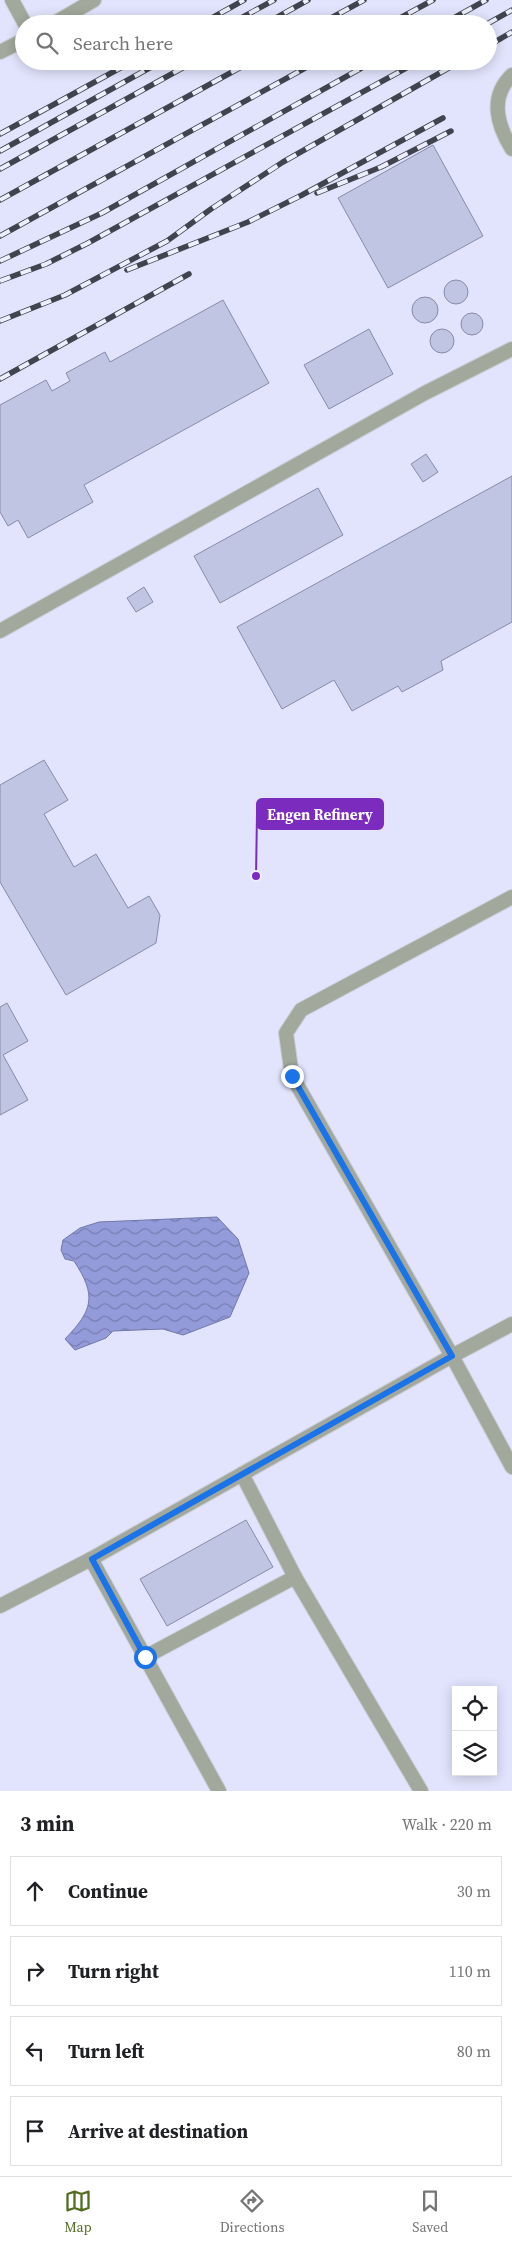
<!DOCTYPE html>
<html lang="en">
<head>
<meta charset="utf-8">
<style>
	body { margin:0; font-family:"Source Serif 4",serif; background:#f6f6f6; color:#202124 }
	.controls { position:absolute; right:15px; bottom:15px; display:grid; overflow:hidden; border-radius:0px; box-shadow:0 2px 12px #0003 }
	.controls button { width:45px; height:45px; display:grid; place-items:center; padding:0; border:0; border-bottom:1px solid #e0e0e0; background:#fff; color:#202124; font:25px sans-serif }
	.stop { position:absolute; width:15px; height:15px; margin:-11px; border:4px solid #1a73e8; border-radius:50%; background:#fff }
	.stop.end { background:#1a73e8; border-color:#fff; box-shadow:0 1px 5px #0008 }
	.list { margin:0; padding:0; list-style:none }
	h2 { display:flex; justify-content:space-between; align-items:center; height:65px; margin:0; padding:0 20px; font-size:21px }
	h2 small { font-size:16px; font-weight:400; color:#757577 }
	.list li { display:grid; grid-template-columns:32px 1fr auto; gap:15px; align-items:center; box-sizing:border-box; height:70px; margin:0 10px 10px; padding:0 10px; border:1px solid #e0e0e0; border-radius:0px }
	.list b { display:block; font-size:19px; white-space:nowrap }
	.list em { font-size:16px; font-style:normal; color:#757577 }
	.icon { flex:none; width:28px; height:28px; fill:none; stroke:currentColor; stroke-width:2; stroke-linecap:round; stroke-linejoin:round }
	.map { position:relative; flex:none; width:512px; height:1791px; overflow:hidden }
	.search { position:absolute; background:#fff; box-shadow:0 2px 12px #0003; left:15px; right:15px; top:15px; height:55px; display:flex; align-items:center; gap:12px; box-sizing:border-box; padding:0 18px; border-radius:28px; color:#757577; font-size:19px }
	.sheet { height:385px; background:#fff }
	nav { display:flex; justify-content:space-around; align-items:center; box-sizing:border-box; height:70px; border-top:1px solid #e0e0e0; background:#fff; font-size:14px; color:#757577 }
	nav a { display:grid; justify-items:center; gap:2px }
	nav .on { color:#536e22 }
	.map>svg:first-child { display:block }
	.built { fill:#e1e4fc; fill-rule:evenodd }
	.water { fill:url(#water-waves); stroke:#7278a7 }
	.building { fill:#c0c5e3; stroke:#878ba7 }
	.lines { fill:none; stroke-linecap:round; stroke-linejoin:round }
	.service-casing { stroke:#c9cbd7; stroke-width:16 }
	.service { stroke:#a2a89b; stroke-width:14 }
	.rail-casing { stroke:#41434e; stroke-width:5.5 }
	.rail { stroke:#edeffc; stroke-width:4; stroke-dasharray:11; stroke-linecap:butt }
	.route { stroke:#1a73e8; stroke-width:6 }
	.leader { fill:none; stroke:#7b2cbf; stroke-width:2 }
	.callout-dot { fill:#7b2cbf; stroke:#edeffc; stroke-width:2 }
	.callout { fill:#7b2cbf; stroke:#7b2cbf; stroke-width:2 }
	.callout-label { font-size:15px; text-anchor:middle; font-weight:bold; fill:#fff }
</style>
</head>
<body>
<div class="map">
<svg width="512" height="1791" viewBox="0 0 512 1791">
	<defs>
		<pattern id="water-waves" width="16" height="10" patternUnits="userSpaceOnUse" patternTransform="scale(1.25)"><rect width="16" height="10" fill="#949bda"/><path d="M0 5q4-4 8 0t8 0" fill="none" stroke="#787eb1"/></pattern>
	</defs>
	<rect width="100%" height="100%" fill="#edeffc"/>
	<!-- built -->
	<path class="built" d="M0,0h512v1791h-512zM24,24h464v37h-464zM456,1690h37v82h-37z"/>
	<!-- water -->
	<path class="water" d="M217,1217l21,22 11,34 -19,44 -47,18 -20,-6 -50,2 -7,7 -31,12 -10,-11c28,-29 32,-43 9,-78l-9,-2 -4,-9 2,-10 17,-12 19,-6z"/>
	<!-- building -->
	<g class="building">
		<path d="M433,145l50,91 -95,52 -50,-90z"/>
		<circle cx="456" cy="292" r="12"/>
		<circle cx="425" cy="310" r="13"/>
		<path d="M223,300l46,83 -185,102 9,17 -65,36 -10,-18 -10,6 -8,-14v-107l46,-25 6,11 18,-10 -4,-8 39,-21 5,10z"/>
		<circle cx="472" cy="324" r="11"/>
		<path d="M369,329l24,45 -64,35 -25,-44z"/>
		<circle cx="442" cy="341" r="12"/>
		<path d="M426,454l12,18 -15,10 -12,-18z"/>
		<path d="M512,476v146l-71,39 2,9 -41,22 -4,-6 -46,25 -18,-31 -52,29 -45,-82z"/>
		<path d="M318,488l25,47 -123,68 -26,-47z"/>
		<path d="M144,587l9,15 -17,10 -9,-14z"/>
		<path d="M44,760l24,40 -24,14 30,53 22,-13 32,54 21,-12 11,19 -4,28 -90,52 -66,-113v-97z"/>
		<path d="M7,1003l21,38 -25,14 25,45 -28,15v-108z"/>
		<path d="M246,1520l27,47 -106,59 -27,-47z"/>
	</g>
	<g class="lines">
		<defs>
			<g id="service">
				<path d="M12,0l13,24"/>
				<path d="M53,24l41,-24"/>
				<path d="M0,52l24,-12"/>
				<path d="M512,75c-23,22 -15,50 0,74"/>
				<path d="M0,631l425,-238 87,-44"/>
				<path d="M512,1324l-60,32 60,111"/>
				<path d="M242,1474l53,103 126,214"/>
				<path d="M91,1559l128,232"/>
				<path d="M0,1606l91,-47 361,-203 -160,-280 -6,-43 15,-23 211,-113"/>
				<path d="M145,1657l150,-80"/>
			</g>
		</defs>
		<!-- service casing -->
		<use href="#service" class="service-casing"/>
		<!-- service -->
		<use href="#service" class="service"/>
		<defs>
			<g id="rail">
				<path d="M201,24l43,-24"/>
				<path d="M230,24l44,-24"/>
				<path d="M265,24l43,-24"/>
				<path d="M320,24l44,-24"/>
				<path d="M389,24l44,-24"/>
				<path d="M443,24l43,-24"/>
				<path d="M487,24l25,-14"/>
				<path d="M488,46l24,-14"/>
				<path d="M0,134l133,-73"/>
				<path d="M0,151l162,-90"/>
				<path d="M0,169l195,-108"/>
				<path d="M317,193l64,-26 70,-36"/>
				<path d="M0,200l252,-139"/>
				<path d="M0,236l318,-175"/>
				<path d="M0,261l102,-48 272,-152"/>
				<path d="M127,270l121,-48 54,-27 141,-77"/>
				<path d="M0,281l46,-17 42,-21 331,-182"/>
				<path d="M0,321l65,-26 102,-54 44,-32 72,-47 178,-101"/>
				<path d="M0,379l189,-105"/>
			</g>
		</defs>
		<!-- rail casing -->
		<use href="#rail" class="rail-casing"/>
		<!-- rail -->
		<use href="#rail" class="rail"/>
	</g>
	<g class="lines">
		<!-- route -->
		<path class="route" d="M145,1657l-53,-98 360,-203 -160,-280"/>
	</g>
	<!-- callouts -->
	<path class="leader" d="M256 876L257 814"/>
	<circle class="callout-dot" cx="256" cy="876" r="5"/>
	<rect class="callout" x="257" y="799" width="126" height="30" rx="5"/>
	<g class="callout-label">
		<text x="320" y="820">Engen Refinery</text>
	</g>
</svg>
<div class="controls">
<button><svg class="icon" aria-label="locate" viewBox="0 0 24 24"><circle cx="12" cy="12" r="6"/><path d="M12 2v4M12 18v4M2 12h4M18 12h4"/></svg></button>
<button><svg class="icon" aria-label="layers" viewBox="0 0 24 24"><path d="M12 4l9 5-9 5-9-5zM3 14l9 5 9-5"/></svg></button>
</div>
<div class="stop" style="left:145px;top:1657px"></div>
<div class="stop end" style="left:292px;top:1076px"></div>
<div class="search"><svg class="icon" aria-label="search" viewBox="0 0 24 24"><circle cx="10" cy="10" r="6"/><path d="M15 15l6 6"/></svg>Search here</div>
</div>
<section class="sheet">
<h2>3 min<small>Walk · 220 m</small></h2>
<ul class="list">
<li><svg class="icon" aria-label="ahead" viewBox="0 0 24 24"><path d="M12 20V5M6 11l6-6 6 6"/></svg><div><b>Continue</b></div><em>30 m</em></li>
<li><svg class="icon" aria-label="right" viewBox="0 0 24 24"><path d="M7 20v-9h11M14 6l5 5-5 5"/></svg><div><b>Turn right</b></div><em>110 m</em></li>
<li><svg class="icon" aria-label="left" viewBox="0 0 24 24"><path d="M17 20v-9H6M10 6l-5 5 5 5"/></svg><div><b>Turn left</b></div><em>80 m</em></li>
<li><svg class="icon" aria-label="arrive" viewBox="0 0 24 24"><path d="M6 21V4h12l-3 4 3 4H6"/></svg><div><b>Arrive at destination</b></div></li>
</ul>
</section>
<nav>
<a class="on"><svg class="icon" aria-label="map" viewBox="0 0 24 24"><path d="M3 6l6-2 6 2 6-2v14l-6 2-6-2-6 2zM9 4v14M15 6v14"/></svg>Map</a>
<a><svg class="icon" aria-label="directions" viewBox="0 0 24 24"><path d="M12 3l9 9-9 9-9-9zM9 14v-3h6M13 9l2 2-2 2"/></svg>Directions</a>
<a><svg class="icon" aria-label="saved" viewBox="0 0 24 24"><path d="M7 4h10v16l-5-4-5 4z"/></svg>Saved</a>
</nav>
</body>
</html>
